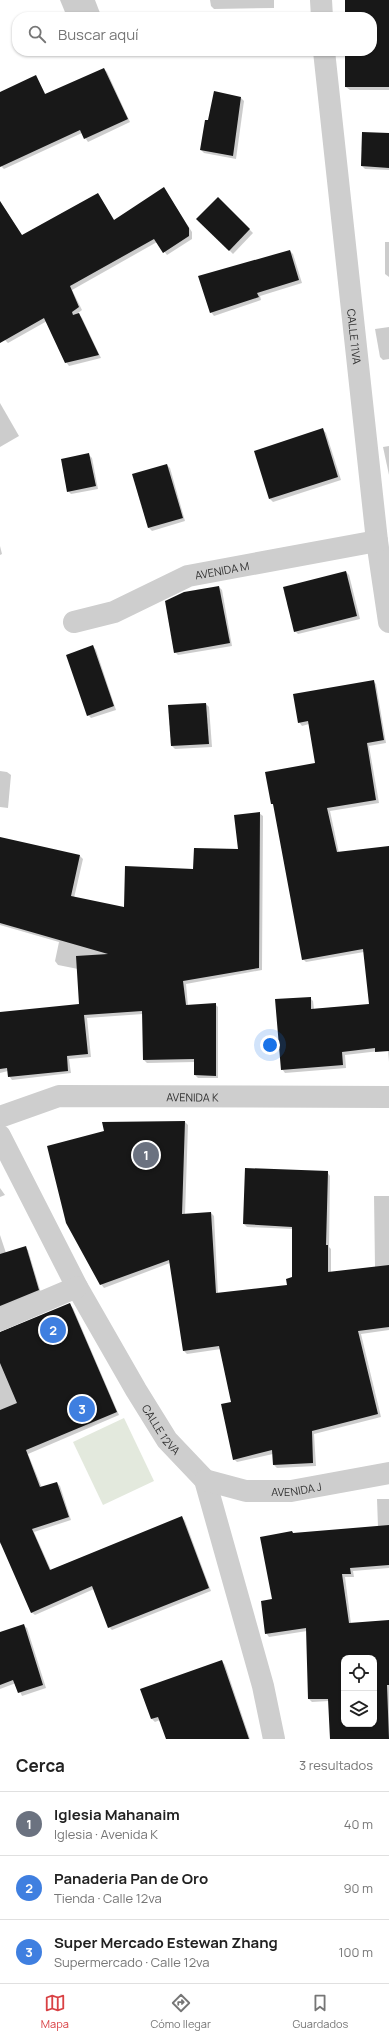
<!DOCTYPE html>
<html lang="es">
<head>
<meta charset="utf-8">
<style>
	body { margin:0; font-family:Manrope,sans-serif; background:#f6f6f6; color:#222 }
	.controls { position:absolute; right:12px; bottom:12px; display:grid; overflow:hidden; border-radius:8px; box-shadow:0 1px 3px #0004 }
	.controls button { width:36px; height:36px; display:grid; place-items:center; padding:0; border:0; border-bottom:1px solid #e0e0e0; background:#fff; color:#222; font:20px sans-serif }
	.you { position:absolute; left:270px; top:1045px; width:14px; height:14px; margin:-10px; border:3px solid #fff; border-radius:50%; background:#1a73e8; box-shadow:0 0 0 6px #1a73e833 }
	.badge { display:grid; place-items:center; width:26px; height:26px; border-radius:50%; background:#d94144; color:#fff; font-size:13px; font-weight:700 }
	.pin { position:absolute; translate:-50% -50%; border:2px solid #fff; box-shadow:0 1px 4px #0006 }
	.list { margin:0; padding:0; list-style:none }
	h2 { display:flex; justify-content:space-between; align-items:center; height:52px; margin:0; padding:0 16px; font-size:17px }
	h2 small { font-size:13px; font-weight:400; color:#767676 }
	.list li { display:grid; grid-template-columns:26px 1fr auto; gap:12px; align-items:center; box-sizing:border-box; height:64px; padding:0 16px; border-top:1px solid #e0e0e0 }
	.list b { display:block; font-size:15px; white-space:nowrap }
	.list p { margin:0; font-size:13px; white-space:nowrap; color:#767676 }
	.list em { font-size:13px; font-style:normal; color:#767676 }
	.icon { flex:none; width:22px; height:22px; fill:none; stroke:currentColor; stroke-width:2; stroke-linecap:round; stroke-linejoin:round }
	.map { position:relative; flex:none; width:389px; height:1739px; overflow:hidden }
	.search { position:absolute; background:#fff; box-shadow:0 1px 3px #0004; left:12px; right:12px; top:12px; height:44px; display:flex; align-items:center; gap:10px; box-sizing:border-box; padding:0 14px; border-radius:16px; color:#767676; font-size:15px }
	.sheet { height:244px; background:#fff }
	nav { display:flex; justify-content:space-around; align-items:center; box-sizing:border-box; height:56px; border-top:1px solid #e0e0e0; background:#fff; font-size:11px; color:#767676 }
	nav a { display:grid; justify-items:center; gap:2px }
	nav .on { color:#d94144 }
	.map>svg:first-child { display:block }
	.green { fill:#e3e9dd }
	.shadow { fill:#0003; fill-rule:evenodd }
	.building { fill:#181818; fill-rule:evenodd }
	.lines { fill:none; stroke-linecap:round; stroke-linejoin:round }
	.minor { stroke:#cecece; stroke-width:22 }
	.labels { text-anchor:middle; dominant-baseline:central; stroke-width:4; stroke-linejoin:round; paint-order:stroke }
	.street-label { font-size:11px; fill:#313131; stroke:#fff }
</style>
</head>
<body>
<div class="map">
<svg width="389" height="1739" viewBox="0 0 389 1739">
	<rect width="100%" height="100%" fill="#fff"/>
	<!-- green -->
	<path class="green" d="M124,1418l30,63 -51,24 -30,-63z"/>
	<!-- shadow -->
	<g class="shadow">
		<path d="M60,0h35l5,13 -11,4h-22z"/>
		<path d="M210,0h64v8l-60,1 -3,-3z"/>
		<path d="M346,0h43v90h-39l-4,-3v-36h26v-34h-26z"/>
		<path d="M104,69l3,3 23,50 -42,20 -6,-9 -78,36 -3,-3 -1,-72 36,-17 10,18z"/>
		<path d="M241,98l3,3 -8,58 -32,-6 -3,-3 8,-28z"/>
		<path d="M389,134v36l-24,-1 -3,-3z"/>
		<path d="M164,189l28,43v7l-25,16 -10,-13 -85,48 10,20 -4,3 4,5 19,40 -32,8 -3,-4 -19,-41 -39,22 -3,-3 -5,-8v-131l22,35 76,-42 16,26z"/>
		<path d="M218,198l35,35 -20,21 -35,-35z"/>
		<path d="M385,242h4v35l-4,-3z"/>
		<path d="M290,251l3,3 9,29 -42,13 1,4 -47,16 -3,-4z"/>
		<path d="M389,327v32l-6,1 -3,-3 -5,-28z"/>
		<path d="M0,403l19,33 -19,11z"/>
		<path d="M323,430l3,3 15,47 -68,22 -3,-3z"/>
		<path d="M389,446v29l-6,-28z"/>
		<path d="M89,455l3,3 6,31 -27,5 -3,-3z"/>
		<path d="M167,465l3,3 15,53 -33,10 -3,-3z"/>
		<path d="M0,546l2,8 -2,1z"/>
		<path d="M346,572l3,3 11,44 -62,15 -3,-3z"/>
		<path d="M219,587l3,3 10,56 -54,9 -3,-3z"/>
		<path d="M93,646l3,4 20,60 -25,8 -3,-3z"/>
		<path d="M373,681l3,3 10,59 -17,3 10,57 -49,8 9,42 50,-6v215l-1,-12 -43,5 1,13 -61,5 -3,-4 28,-71 3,3 1,8 56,-4 -6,-53 -58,10 -3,-3 -29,-153 -2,-3 44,-40 -7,-39 -7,2 -3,-4z"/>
		<path d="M206,704l3,3 3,40 -37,2 -3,-3 -3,-40z"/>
		<path d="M0,771l7,1 4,3 -3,33 -8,-1z"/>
		<path d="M259,813l4,3 -1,154 -76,14 2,22 27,-2 3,3v71h-20l-3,-3v-13l-48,1 -3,-3 -1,-46 -56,4 4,39 -22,2 2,14 -59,7 -3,-4 -1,-5 -8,2v-60l80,-8 -2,-36 -20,-4 -3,-4 4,-19 -59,-17v-77l2,-9 78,17 3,3 -9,39 51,10 69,-38 45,-20z"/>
		<path d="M185,1122l3,3 -3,90 26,-2 3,3 4,78 71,-8 4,-8v-49l-46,-2 -3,-3 83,-52 3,4 -1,71 2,2v24l44,-6 -1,-71h15v134l-28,4 20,83 -67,17 2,32 -39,2 -3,-3 -1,-11 -36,8 -3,-3 -2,-56 -11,-54 -34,5 -3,-3 -14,-88 -66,25 -3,-4z"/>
		<path d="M0,1188l5,7 -5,2z"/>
		<path d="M0,1235l6,18 19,-6 3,3 13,43 -41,18z"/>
		<path d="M70,1305l3,3 46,107 -91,39 14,34 15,-5 3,3 11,34 -37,12 17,38 131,-53 3,4 26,70 -99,39 -3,-3 -15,-38 -59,26 -4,-3 -29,-69 -2,1v-211z"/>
		<path d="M377,1499h12v69l-36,3 1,6h-9l6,47 38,-3v118h-58l-2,-38 -17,1 -3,-3 -2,-68 -38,6 -3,-4 7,-33 19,-68 2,2 84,-7zM344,1658h30v66h-30z"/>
		<path d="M23,1625l4,3 19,60 -24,8 -6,-13 -16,6v-56z"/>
		<path d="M222,1661l3,4 25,74h-83l-7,-19 -5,2 -3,-3 -10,-30z"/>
	</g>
	<!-- building -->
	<g class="building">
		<path d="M345,0h44v87h-44v-36h27v-34h-27z"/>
		<path d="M104,68l24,51 -44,20 -4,-9 -80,37v-75l36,-17 9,19z"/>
		<path d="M214,91l27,6 -8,59 -33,-6 5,-30h3z"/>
		<path d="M362,132l27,1v35l-28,-2z"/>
		<path d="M164,187l25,41v8l-26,17 -9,-14 -84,47 9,21 -7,5 1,3 6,-2 20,42 -34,8 -21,-45 -44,25v-142l22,34 76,-42 16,27z"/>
		<path d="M218,197l32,32 -21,22 -33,-32z"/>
		<path d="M290,250l9,30 -42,13 2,4 -49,16 -12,-37z"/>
		<path d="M323,428l15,49 -69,22 -15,-48z"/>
		<path d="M89,453l7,33 -29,6 -6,-33z"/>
		<path d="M167,464l16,54 -35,10 -16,-54z"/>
		<path d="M346,571l11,45 -63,16 -11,-45z"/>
		<path d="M219,586l11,57 -56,10 -9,-52 19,-9z"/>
		<path d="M93,645l21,61 -27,10 -21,-61z"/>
		<path d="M374,680l10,60 -17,3 9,57 -49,8 10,44 52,-6v205l-14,1v-4l-33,4 1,13 -62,5 -6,-71 36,-2v12l58,-5 -6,-55 -61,11 -29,-156h-2l-6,-32 50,-9 -7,-42 -10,2 -5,-29z"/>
		<path d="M206,703l3,41 -38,2 -3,-41z"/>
		<path d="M260,812l-1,156 -76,13 3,24 30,-2v73l-22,-1v-16l-51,1 -1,-49 -58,4 4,39 -21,2 1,15 -60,6 -1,-9 -7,1v-57l79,-8 -3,-48 32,-2 -108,-31v-86l80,18 -9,41 53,11 1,-41 68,3 1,-21 44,1 -4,-34z"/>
		<path d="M185,1121l-3,93 29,-2 5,81 71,-8 -1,-6 6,-2v-50l-49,-3 2,-56 83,3 -2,74h2v27l61,-7v62l-31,4 20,83 -66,17 1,32 -40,2 -1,-15 -39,10 -12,-56 10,-2 -12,-56 -36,5 -14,-91 -69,25 -34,-62 -19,-77 57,-15 -2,-9z"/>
		<path d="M26,1246l13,44 -39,16v-52z"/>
		<path d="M70,1303l47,109 -91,38 14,37 17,-5 12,35 -37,12 18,41 132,-54 27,72 -101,40 -16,-42 -61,27 -31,-71v-132l17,-7 -17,-40v-31z"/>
		<path d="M389,1525v40l-39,3 1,6h-9l7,49 40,-3v65h-2l2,54h-59l-2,-40h-20l-2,-71 -41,6 -4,-33 11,-2 -12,-62 32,-6 1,2zM344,1658h30v66h-30z"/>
		<path d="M24,1624l19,61 -25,8 -5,-13 -13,5v-53z"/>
		<path d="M222,1660l27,79h-83l-8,-22 -7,2 -11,-30z"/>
	</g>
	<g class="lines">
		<!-- minor -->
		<g class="minor">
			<path d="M321,0l1,17"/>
			<path id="s1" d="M324,51l53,490 12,81"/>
			<path id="s2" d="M74,622l40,-10 74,-36 189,-35"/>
			<path id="s3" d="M0,1117l59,-21 330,1"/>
			<path id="s4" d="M0,1136l77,151 59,103 31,50 38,40 58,206 11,53"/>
			<path d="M0,1320l77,-33"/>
			<path id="s5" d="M205,1480l41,11h45l98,-18"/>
		</g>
	</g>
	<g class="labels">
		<!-- street labels -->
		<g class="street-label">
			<text stroke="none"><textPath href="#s1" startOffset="287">CALLE 11VA</textPath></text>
			<text stroke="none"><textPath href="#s2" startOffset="158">AVENIDA M</textPath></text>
			<text stroke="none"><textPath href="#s3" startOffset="196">AVENIDA K</textPath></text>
			<text stroke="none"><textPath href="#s4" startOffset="335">CALLE 12VA</textPath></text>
			<text stroke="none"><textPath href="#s5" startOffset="93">AVENIDA J</textPath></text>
		</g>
	</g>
</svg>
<div class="controls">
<button><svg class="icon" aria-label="locate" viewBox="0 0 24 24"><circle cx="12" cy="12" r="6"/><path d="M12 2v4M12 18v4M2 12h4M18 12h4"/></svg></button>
<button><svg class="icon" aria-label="layers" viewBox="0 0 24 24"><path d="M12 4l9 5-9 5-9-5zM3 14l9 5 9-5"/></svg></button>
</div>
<div class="you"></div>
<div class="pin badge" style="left:146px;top:1155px;background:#6b7280">1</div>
<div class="pin badge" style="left:53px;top:1330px;background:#3f7fe0">2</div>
<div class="pin badge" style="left:82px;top:1409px;background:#3f7fe0">3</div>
<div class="search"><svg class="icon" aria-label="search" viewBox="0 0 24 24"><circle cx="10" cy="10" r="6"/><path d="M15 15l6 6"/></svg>Buscar aquí</div>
</div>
<section class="sheet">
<h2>Cerca<small>3 resultados</small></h2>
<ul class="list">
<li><span class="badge" style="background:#6b7280">1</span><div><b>Iglesia Mahanaim</b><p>Iglesia · Avenida K</p></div><em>40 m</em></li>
<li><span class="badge" style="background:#3f7fe0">2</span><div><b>Panaderia Pan de Oro</b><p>Tienda · Calle 12va</p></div><em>90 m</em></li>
<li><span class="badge" style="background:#3f7fe0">3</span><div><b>Super Mercado Estewan Zhang</b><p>Supermercado · Calle 12va</p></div><em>100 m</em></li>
</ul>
</section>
<nav>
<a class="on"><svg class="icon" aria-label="map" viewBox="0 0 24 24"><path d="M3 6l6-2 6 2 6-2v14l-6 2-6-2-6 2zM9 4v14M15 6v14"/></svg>Mapa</a>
<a><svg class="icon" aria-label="directions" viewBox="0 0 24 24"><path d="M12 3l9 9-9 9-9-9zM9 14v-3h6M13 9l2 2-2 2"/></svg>Cómo llegar</a>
<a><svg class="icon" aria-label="saved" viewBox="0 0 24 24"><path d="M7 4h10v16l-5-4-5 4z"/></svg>Guardados</a>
</nav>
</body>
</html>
